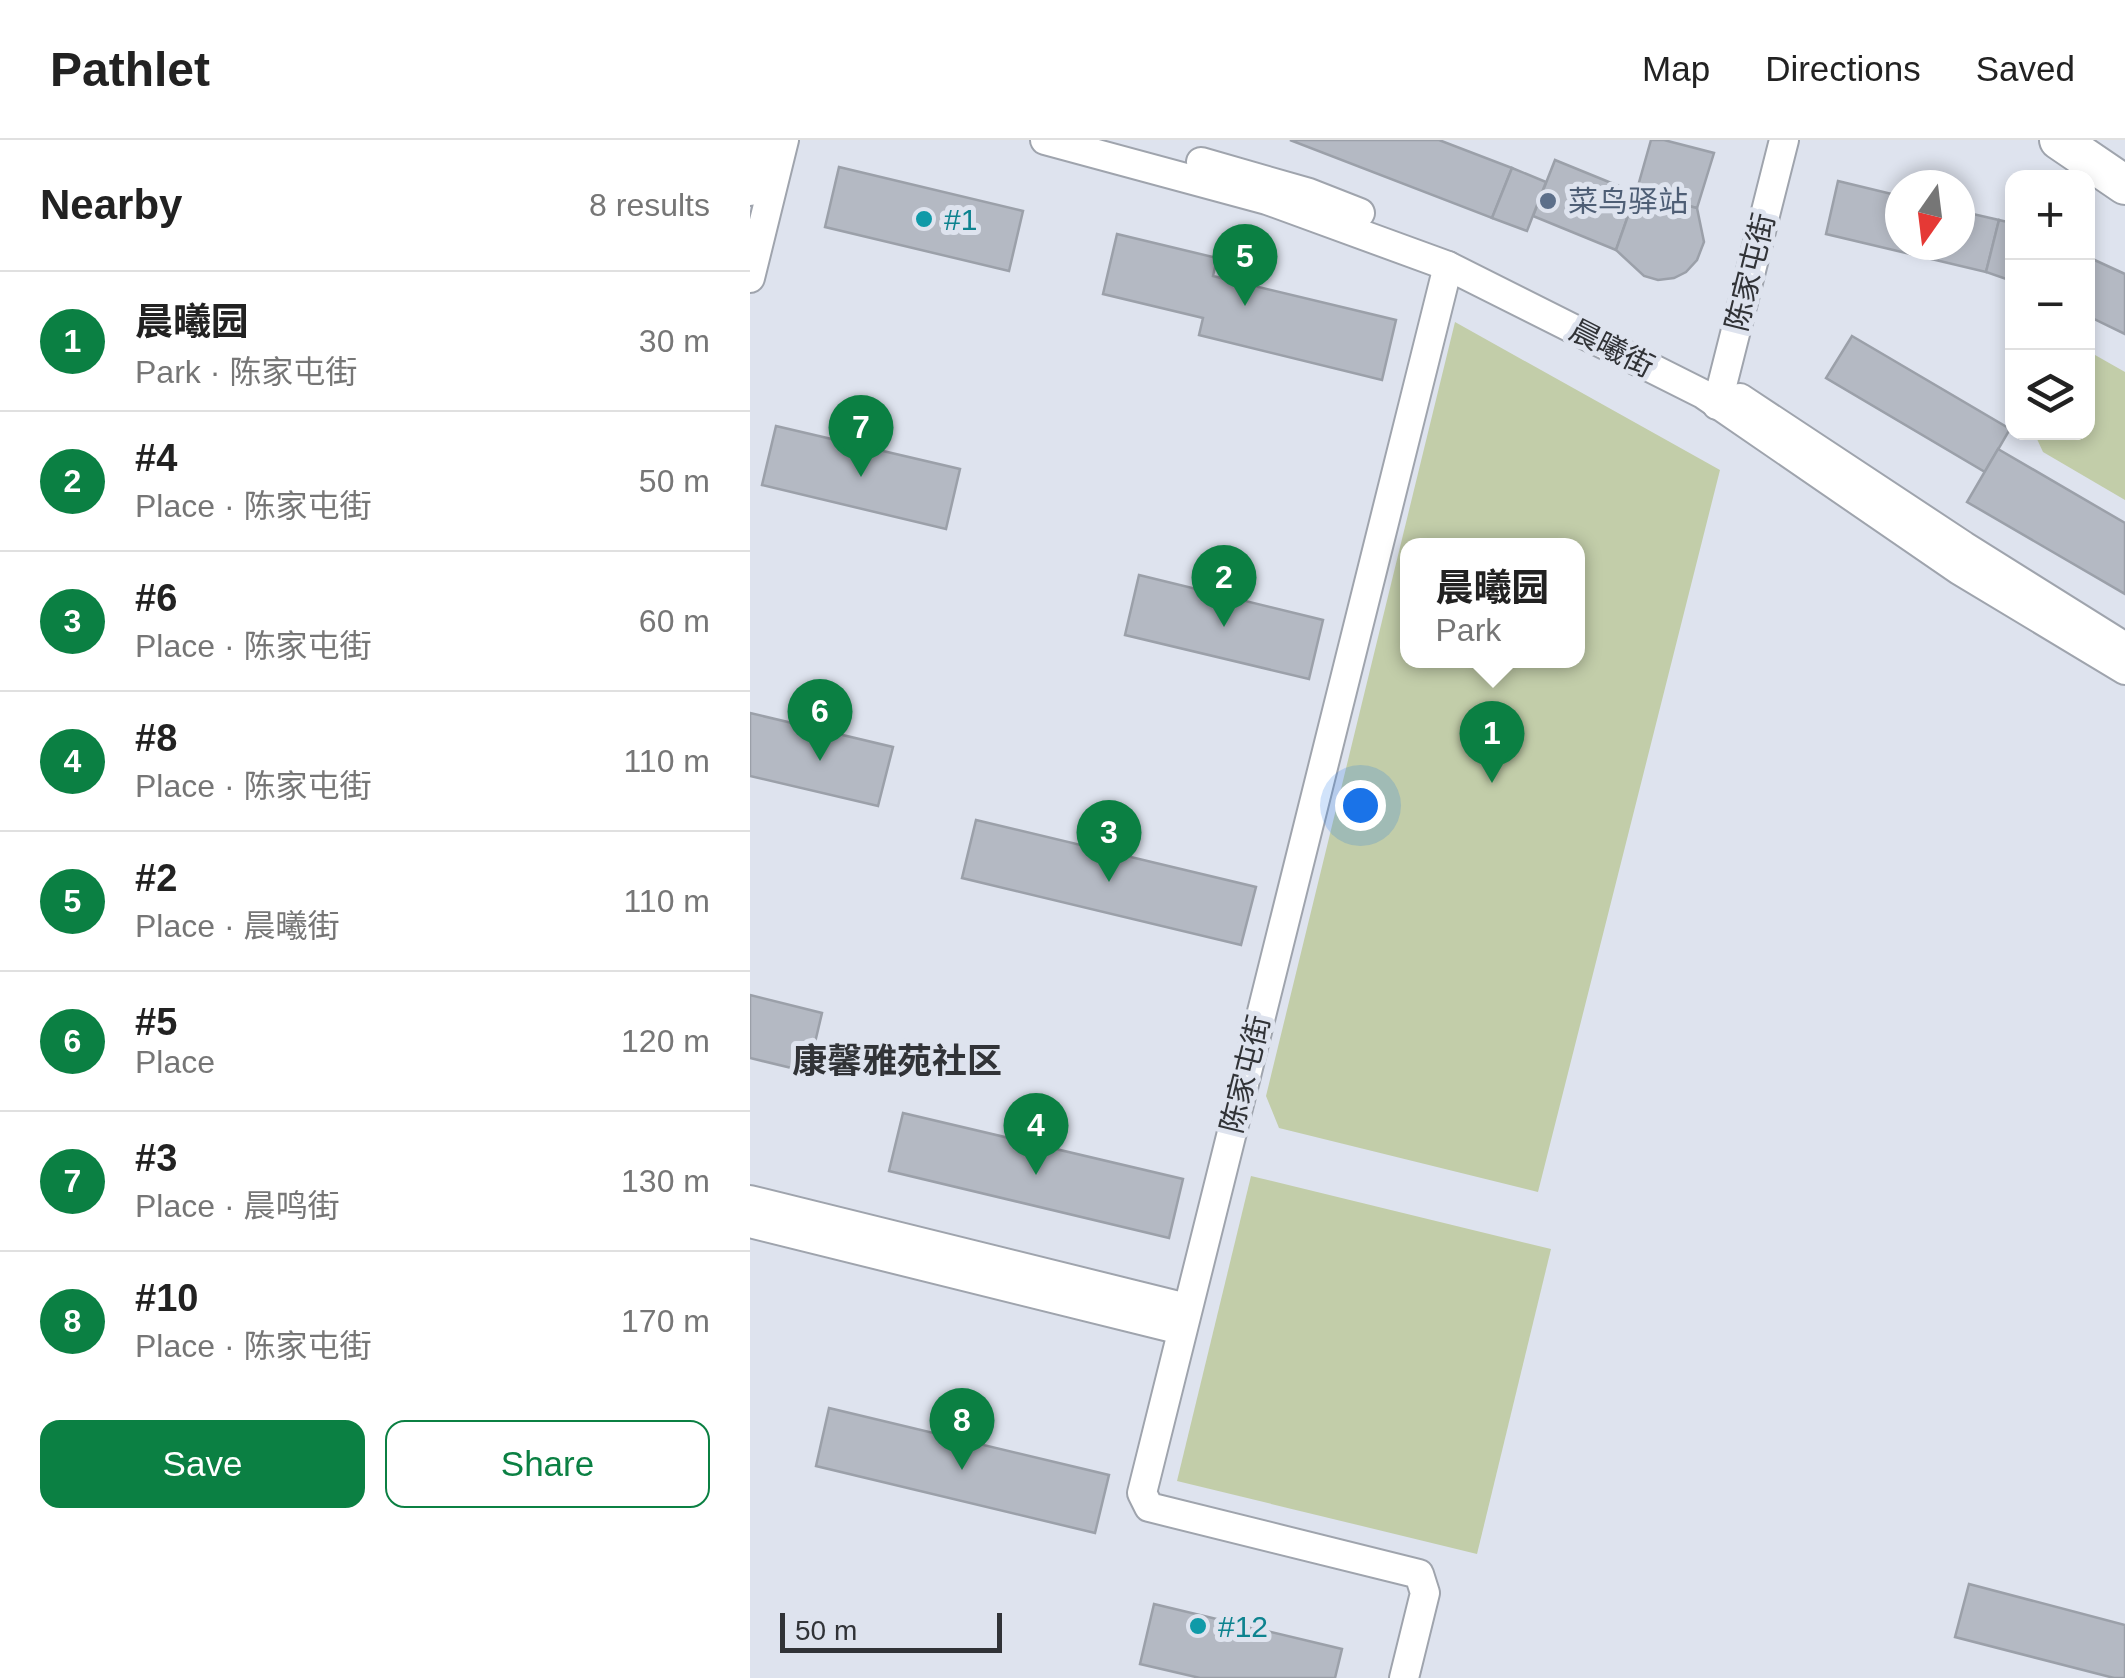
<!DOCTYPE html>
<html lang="en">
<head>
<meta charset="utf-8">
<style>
	body { margin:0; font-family:Helvetica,"Noto Sans SC",sans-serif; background:#f6f6f6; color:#222 }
	.controls { position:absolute; right:30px; top:30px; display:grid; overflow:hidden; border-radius:20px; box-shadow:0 5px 15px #0003 }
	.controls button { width:90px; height:90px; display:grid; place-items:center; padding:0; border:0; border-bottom:2px solid #e0e0e0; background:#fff; color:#222; font:50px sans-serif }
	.compass { position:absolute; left:1135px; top:30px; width:90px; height:90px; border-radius:50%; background:#fff; box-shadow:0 5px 15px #0003; rotate:194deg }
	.scale { position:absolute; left:30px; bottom:25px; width:222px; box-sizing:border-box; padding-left:10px; border:5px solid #313337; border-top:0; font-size:28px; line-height:35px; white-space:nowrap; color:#313337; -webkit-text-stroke:8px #dee3ee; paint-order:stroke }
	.you { position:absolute; left:610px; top:665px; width:35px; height:35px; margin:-25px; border:8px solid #fff; border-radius:50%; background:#1a73e8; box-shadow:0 0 0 15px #1a73e833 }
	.badge { display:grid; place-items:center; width:65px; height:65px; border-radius:50%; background:#0b8043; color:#fff; font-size:32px; font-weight:700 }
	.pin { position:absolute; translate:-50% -82px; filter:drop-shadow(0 2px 5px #0008) }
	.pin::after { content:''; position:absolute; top:52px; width:35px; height:30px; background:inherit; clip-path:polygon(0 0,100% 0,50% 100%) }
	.popup { position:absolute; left:650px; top:398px; width:185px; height:130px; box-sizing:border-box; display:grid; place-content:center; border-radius:20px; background:#fff; filter:drop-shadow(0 2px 8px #0005); font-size:32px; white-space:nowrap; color:#767676 }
	.popup b { font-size:38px; color:#222 }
	.popup::after { content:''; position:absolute; left:50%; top:100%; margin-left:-20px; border:20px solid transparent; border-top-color:#fff }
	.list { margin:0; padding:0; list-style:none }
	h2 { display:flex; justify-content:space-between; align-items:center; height:130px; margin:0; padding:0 40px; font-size:42px }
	h2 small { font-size:32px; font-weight:400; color:#767676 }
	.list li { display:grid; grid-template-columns:65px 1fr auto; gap:30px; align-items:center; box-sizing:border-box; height:140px; padding:0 40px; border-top:2px solid #e0e0e0 }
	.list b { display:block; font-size:38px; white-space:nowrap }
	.list p { margin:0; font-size:32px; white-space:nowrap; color:#767676 }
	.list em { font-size:32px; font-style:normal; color:#767676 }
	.actions { display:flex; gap:20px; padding:30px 40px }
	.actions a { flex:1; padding:22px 0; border:2px solid #0b8043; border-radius:20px; text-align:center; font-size:35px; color:#0b8043 }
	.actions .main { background:#0b8043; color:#fff }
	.icon { flex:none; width:55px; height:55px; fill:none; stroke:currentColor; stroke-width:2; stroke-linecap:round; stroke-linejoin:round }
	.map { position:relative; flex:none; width:1375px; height:1538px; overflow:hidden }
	header { display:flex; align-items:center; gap:60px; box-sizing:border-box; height:140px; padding:0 50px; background:#fff; border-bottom:2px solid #e0e0e0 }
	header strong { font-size:48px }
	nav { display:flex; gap:55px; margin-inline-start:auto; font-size:35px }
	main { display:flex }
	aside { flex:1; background:#fff }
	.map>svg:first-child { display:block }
	.green { fill:#c2cda9; fill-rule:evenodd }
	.building { fill:#b4b9c3; stroke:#9ba0a9; stroke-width:2.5 }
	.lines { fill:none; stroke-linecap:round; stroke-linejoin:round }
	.minor-casing { stroke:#9fa4ad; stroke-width:32 }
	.secondary-casing { stroke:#9fa4ad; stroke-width:42 }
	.minor { stroke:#fff; stroke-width:28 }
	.secondary { stroke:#fff; stroke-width:38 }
	.service-dot { fill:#5c6f8a; stroke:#dee3ee; stroke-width:4 }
	.culture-dot { fill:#0f9aa8; stroke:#dee3ee; stroke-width:4 }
	.labels { text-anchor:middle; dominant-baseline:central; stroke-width:10; stroke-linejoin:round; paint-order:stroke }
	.service-label { font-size:30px; fill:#4e5e75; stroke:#dee3ee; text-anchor:start }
	.culture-label { font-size:30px; fill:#0d838f; stroke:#dee3ee; text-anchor:start }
	.street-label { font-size:30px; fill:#313337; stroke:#dee3ee }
	.quarter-label { font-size:35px; font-weight:bold; fill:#313337; stroke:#dee3ee }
</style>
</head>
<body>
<header>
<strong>Pathlet</strong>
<nav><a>Map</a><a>Directions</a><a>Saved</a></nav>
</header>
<main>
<aside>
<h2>Nearby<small>8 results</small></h2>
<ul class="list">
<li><span class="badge">1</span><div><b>晨曦园</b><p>Park · 陈家屯街</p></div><em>30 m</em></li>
<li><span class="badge">2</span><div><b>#4</b><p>Place · 陈家屯街</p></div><em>50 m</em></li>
<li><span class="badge">3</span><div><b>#6</b><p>Place · 陈家屯街</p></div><em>60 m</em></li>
<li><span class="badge">4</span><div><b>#8</b><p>Place · 陈家屯街</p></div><em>110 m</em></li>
<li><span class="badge">5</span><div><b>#2</b><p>Place · 晨曦街</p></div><em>110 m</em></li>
<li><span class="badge">6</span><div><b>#5</b><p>Place</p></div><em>120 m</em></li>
<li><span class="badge">7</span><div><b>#3</b><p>Place · 晨鸣街</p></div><em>130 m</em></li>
<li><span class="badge">8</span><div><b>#10</b><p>Place · 陈家屯街</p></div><em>170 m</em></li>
</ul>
<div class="actions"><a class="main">Save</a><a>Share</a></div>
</aside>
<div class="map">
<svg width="1375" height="1538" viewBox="0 0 1375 1538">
	<rect width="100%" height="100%" fill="#dee3ee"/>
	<!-- green -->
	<g class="green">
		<path d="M705,182l265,148 -182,722 -259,-64 -13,-32zM657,406h170v114h-170z"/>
		<path d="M1338,211l37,21v128l-82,-48 -6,-13 3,-6 48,-1z"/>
		<path d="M501,1036l300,73 -74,305 -300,-73z"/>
	</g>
	<!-- building -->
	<g class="building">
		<path d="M540,0h149l73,28 -20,50z"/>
		<path d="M901,0h13l50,13 -17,55 -61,-15z"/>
		<path d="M805,20l81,33 -20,57 -83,-34z"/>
		<path d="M89,27l184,44 -14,60 -184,-44z"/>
		<path d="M762,28l34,14 -19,49 -35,-13z"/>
		<path d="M1088,41l62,15v49h60v-34l39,9 -13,52 -160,-38z"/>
		<path d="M886,53l61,15 7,34 -7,18 -11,12 -12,6 -16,2 -14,-4 -28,-26z"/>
		<path d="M1249,80l13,3v58l-26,-9z"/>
		<path d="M367,94l100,24 -4,18 183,44 -14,60 -183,-45 4,-17 -100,-24z"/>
		<path d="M1338,117l37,17v60l-37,-18z"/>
		<path d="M1102,196l158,93 -25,43 -159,-94z"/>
		<path d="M26,286l184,43 -14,60 -184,-44z"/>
		<path d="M1248,309l127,74v71l-158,-92z"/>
		<path d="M389,435l184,45 -14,59 -184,-44z"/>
		<path d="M0,573l143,34 -15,59 -128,-30z"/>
		<path d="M226,680l280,67 -15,58 -279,-67z"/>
		<path d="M0,855l72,18 -14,59 -58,-14z"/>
		<path d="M153,973l280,66 -14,59 -280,-67z"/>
		<path d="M79,1268l280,67 -14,58 -279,-67z"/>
		<path d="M1219,1444l156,41v53h-11l-159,-41z"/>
		<path d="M404,1464l188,45 -7,29h-135l-60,-14z"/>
	</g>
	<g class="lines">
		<defs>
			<g id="minor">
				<path d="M295,0l222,60 181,66 255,128 256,176 166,100"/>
				<path d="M451,22l108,31 51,20"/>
				<path d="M0,51l13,-51"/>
				<path d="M0,138l34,-138"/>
				<path d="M990,258l224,148 161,101"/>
				<path d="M967,265l67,-265"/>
				<path d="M0,1060l437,108"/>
				<path d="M0,1083l431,107"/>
				<path d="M654,1538l21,-85 -6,-19 -270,-67 -7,-14 306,-1227"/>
			</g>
			<path id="secondary" d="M1309,0l66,45"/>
		</defs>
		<!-- minor casing -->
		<use href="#minor" class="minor-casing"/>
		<!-- secondary casing -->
		<use href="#secondary" class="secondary-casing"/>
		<!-- minor -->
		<use href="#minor" class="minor"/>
		<!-- secondary -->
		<use href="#secondary" class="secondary"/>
	</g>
	<!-- markers -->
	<circle class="service-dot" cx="798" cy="61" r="10"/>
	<g class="culture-dot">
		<circle cx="174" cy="79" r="10"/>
		<circle cx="448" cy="1486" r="10"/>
	</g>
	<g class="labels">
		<!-- service labels -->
		<g class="service-label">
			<text x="818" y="61">菜鸟驿站</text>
		</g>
		<!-- culture labels -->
		<g class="culture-label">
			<text x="194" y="79">#1</text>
			<text x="468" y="1486">#12</text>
		</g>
		<!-- street labels -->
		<g class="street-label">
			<text transform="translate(1000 132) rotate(-76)">陈家屯街</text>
			<text transform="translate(862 208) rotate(27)">晨曦街</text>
			<text transform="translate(495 934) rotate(-76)">陈家屯街</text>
		</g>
		<!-- quarter labels -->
		<g class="quarter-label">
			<text x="147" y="920">康馨雅苑社区</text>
		</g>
	</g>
</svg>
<div class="controls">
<button>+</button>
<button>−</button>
<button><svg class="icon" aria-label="layers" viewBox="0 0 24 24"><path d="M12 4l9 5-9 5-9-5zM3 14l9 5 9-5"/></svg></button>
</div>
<svg class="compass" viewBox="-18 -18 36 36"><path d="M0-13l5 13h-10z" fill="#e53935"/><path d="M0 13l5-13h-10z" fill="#767676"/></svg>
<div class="scale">50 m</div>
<div class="you"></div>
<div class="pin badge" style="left:742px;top:643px">1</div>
<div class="popup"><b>晨曦园</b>Park</div>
<div class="pin badge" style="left:474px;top:487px">2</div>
<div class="pin badge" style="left:359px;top:742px">3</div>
<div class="pin badge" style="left:286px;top:1035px">4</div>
<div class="pin badge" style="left:495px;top:166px">5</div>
<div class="pin badge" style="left:70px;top:621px">6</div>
<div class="pin badge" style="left:111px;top:337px">7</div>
<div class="pin badge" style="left:212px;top:1330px">8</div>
</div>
</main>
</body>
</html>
